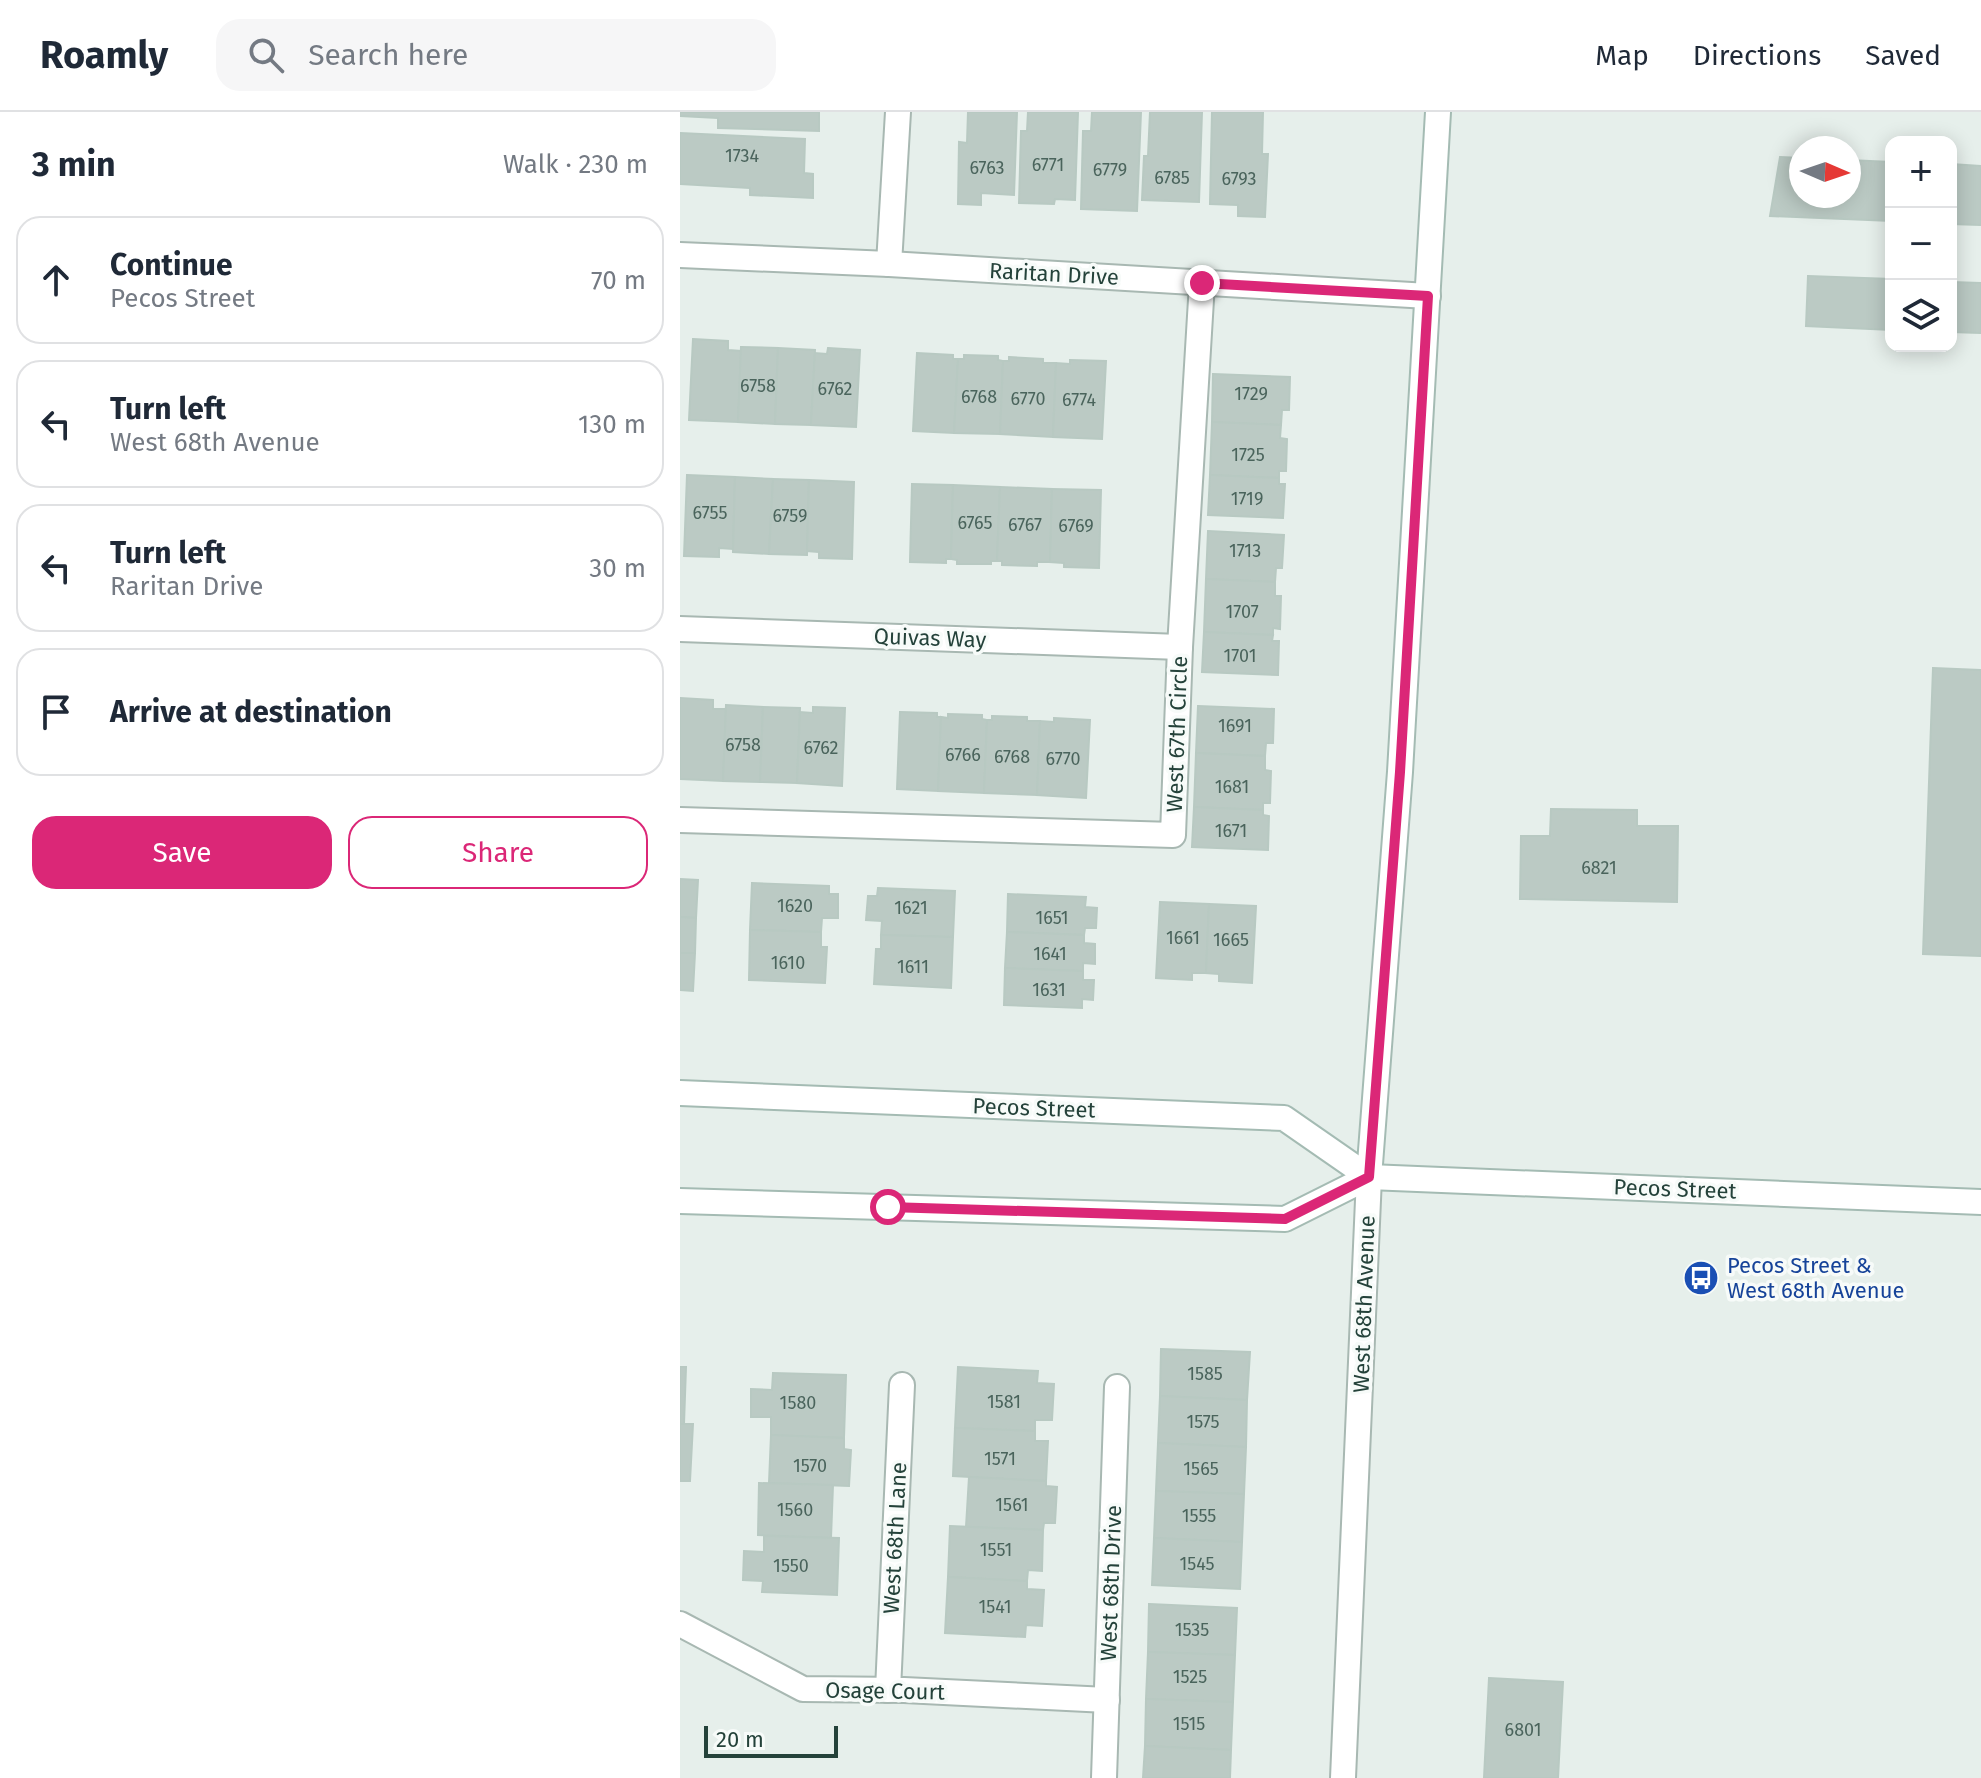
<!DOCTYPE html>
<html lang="en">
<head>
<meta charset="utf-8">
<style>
	body { margin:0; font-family:"Fira Sans",sans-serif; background:#f6f6f7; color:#1f2937 }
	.controls { position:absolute; right:24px; top:24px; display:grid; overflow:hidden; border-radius:16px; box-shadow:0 4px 20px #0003 }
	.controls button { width:72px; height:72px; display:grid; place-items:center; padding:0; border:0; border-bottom:2px solid #e0e1e3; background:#fff; color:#1f2937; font:40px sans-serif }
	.compass { position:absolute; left:1109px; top:24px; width:72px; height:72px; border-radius:50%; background:#fff; box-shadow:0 4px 20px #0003; rotate:92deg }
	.scale { position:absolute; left:24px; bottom:20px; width:134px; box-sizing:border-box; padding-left:8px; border:4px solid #24423a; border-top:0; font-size:22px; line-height:28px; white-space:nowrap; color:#24423a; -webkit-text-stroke:6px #f7fbf9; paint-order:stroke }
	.stop { position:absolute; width:24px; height:24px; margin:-18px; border:6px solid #db2777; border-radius:50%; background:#fff }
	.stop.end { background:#db2777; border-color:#fff; box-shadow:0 2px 8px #0008 }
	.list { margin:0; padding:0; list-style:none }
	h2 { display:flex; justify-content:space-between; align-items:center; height:104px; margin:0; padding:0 32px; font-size:34px }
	h2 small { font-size:26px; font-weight:400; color:#747a83 }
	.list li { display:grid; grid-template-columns:52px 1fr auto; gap:24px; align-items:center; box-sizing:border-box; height:128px; margin:0 16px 16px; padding:0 16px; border:2px solid #e0e1e3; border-radius:24px }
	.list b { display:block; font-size:30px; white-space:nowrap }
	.list p { margin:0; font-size:26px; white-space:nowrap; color:#747a83 }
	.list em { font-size:26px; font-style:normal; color:#747a83 }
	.actions { display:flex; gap:16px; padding:24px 32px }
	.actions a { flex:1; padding:18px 0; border:2px solid #db2777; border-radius:24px; text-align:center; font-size:28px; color:#db2777 }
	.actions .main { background:#db2777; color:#fff }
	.icon { flex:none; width:44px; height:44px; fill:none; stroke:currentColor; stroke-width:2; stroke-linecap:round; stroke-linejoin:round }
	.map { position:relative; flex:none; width:1301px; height:1666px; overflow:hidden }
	header { display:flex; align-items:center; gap:48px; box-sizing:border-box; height:112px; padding:0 40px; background:#fff; border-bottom:2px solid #e0e1e3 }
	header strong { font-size:38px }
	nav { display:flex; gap:44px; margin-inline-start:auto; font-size:28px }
	.search { width:560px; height:72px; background:#f6f6f7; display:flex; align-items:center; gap:20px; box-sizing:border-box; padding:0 28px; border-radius:24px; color:#747a83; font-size:30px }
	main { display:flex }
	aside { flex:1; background:#fff }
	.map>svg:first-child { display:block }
	.building { fill:#bbcac4; stroke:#b8c9c2; stroke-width:2 }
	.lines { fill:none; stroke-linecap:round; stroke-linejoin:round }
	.street-casing { stroke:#a8b8b2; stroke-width:28 }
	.secondary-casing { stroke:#a4bbb3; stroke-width:28 }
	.street { stroke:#fff; stroke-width:24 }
	.secondary { stroke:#fff; stroke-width:24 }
	.route { stroke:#db2777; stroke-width:10 }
	.labels { text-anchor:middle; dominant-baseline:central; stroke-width:7; stroke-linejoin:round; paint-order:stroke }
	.number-label { font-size:18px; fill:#4a645c }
	.street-label { font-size:22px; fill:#24423a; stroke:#f7fbf9 }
	.transit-label { font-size:22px; fill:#164399; stroke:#f7fbf9; text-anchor:start }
</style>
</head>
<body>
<header>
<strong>Roamly</strong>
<div class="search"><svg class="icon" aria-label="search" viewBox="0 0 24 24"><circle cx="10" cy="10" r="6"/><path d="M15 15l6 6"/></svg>Search here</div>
<nav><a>Map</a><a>Directions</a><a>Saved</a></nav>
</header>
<main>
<aside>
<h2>3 min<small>Walk · 230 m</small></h2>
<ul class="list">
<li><svg class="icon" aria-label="ahead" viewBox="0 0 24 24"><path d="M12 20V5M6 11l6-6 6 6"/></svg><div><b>Continue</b><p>Pecos Street</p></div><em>70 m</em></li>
<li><svg class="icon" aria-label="left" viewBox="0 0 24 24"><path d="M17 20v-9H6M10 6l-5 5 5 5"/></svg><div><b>Turn left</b><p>West 68th Avenue</p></div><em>130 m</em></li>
<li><svg class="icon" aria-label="left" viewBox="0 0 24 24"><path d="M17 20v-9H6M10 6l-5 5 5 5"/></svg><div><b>Turn left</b><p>Raritan Drive</p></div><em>30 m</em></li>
<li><svg class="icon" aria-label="arrive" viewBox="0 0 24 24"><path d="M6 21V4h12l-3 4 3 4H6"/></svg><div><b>Arrive at destination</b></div></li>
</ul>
<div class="actions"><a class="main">Save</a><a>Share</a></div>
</aside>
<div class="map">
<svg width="1301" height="1666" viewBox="0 0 1301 1666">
	<rect width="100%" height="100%" fill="#e6efeb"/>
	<!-- building -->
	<g class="building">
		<path d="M0,0h139v19l-101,-3v-10l-38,-2z"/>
		<path d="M288,0h49l-3,83 -33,-2v12l-23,-1 1,-62 8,1z"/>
		<path d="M348,0h50l-3,88 -20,-1 -1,5 -35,-1 2,-72h6z"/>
		<path d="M412,0h49l-4,99 -56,-2 2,-78h8z"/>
		<path d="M470,0h52l-3,90 -57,-2 2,-44h4z"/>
		<path d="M532,0h51l-1,42h6l-3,63 -27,-1v-11l-28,-1z"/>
		<path d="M0,21l125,6 -1,34 9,1v24l-63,-3v-7l-70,-4z"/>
		<path d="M1100,45l21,1v38h48v-36l42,2v59l-121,-5z"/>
		<path d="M1271,52l30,2v59l-30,-1z"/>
		<path d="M1128,164l83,3v51l-85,-4z"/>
		<path d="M1271,170l30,1v50l-30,-1z"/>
		<path d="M13,227l35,2v9l13,1 -3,71 -49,-2z"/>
		<path d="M61,235l37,1 -3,76 -37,-2z"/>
		<path d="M98,236l37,2 -4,75 -36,-1z"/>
		<path d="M148,236l32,2 -4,77 -45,-2 4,-72 12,1z"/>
		<path d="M237,241l36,2v4h5l-4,74 -41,-2z"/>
		<path d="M284,243l34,1v4l5,1 -3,73 -46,-1 4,-74h6z"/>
		<path d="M329,245l34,2v4h13l-3,74 -53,-3 3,-73h6z"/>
		<path d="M390,248l36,1 -4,78 -49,-2 3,-74 14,1z"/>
		<path d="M533,262l77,3 -1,33h-7l-1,15 -69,-3z"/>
		<path d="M532,310l69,3 -1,13 7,1 -1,32h-7v7l-69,-3z"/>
		<path d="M7,363l48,2 -2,72 -14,-1v9l-35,-1z"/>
		<path d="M530,363l69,3v6h6l-2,34 -75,-3z"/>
		<path d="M55,365l38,2 -4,75 -36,-2z"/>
		<path d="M93,367l36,1 -2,75 -38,-1z"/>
		<path d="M129,368l45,2 -2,77 -33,-1v-6l-12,-1z"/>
		<path d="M232,372l41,1 -2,74h-5v4l-36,-1z"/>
		<path d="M273,373l47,2 -3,74h-6v3h-34v-4l-6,-1z"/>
		<path d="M320,375l52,2 -2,73h-13v4l-35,-1v-4h-5z"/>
		<path d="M372,377l49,1 -2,78 -35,-1v-4l-14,-1z"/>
		<path d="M528,419l76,4 -2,33h-6l-1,14 -69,-3z"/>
		<path d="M526,467l69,3v14h6l-1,33 -7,-1v7l-69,-3z"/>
		<path d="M524,520l69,3 -1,6h7l-1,34 -76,-3z"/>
		<path d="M1253,556l48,2v286l-58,-2z"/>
		<path d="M0,586l33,2v9h13l-3,72 -43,-2z"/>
		<path d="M46,593l37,2 -3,75 -37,-1z"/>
		<path d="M518,594l76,3 -1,34h-7l-1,13 -69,-3z"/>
		<path d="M83,595l37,1 -3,75 -37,-1z"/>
		<path d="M133,595l32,1 -3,78 -45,-3 3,-71 13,1z"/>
		<path d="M220,600l37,1v4h4l-3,74 -41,-2z"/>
		<path d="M268,602l34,1v4l5,1 -3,73 -46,-2 3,-74 7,1z"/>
		<path d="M312,604l35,1v4h13l-3,74 -53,-2 3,-73h5z"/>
		<path d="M374,606l36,2 -4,78 -49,-3 3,-74 14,1z"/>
		<path d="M516,641l69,3v14l6,1 -1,32h-7v7l-69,-3z"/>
		<path d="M514,695l69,3v5l6,1 -1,34 -76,-3z"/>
		<path d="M871,697l86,1v16h41l-1,76 -157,-3 1,-63h29z"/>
		<path d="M0,767l18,1 -2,38 -16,-1z"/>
		<path d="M72,771l77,3v8h9v24h-16l-1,14 -71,-2z"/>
		<path d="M198,776l77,3 -2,46 -72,-2 1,-14 -16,-1 2,-24h9z"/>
		<path d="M328,782l78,3 -1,10 12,1 -1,20h-11l-1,7 -77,-3z"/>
		<path d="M480,790l49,2 -3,69h-14v7l-36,-2z"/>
		<path d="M529,792l47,2 -4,77 -33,-2v-7l-13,-1z"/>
		<path d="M0,805l16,1 -1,35h-15z"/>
		<path d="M70,818l71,2v15h6l-2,36 -76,-3z"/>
		<path d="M327,820l77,3v8l11,1v20l-12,-1v8l-78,-3z"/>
		<path d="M201,823l72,2 -2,51 -77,-4 2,-35h5z"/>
		<path d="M0,841h15l-2,38 -13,-1z"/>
		<path d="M325,856l78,3v9h11l-1,20 -11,-1v9l-78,-3z"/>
		<path d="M481,1237l89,3 -3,48 -87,-4z"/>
		<path d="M0,1255h6l-2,57h-4z"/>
		<path d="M278,1255l80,4 -1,12 17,1 -2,36h-17v11l-80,-3z"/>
		<path d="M93,1261l73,2 -2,63 -73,-3v-18h-20v-28l21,1z"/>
		<path d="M480,1284l87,4 -1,47 -88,-4z"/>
		<path d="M0,1312h13l-3,57h-10z"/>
		<path d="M275,1316l80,3v10h13l-2,40 -93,-5z"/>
		<path d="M91,1323l73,3v11l7,1 -2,36 -80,-3z"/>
		<path d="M478,1331l88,4 -2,47 -88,-3z"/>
		<path d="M289,1365l77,4v5l11,1 -2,36h-11l-1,7 -77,-3z"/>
		<path d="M79,1371l74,2 -2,53 -73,-3z"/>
		<path d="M476,1379l88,3 -2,48 -88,-4z"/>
		<path d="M270,1414l93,4 -1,41 -14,-1 -1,11 -79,-4z"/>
		<path d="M84,1424l75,2 -2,57 -75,-3 1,-11 -20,-1 1,-29 20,1z"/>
		<path d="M474,1426l88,4 -2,47 -88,-4z"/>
		<path d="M268,1465l79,4v8l17,1 -2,36 -16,-1 -1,12 -80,-4z"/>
		<path d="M469,1492l88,4 -2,47 -87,-3z"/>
		<path d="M468,1540l87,3 -2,47 -87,-3z"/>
		<path d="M809,1566l74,4 -5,96h-74z"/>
		<path d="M466,1587l87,3 -2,48 -86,-4z"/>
		<path d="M465,1634l86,4 -1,28h-87z"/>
	</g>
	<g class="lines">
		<defs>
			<g id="street">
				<path d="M0,143l209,9 539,32"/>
				<path d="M209,152l9,-152"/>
				<path d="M0,517l500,18"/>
				<path d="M0,708l493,15 7,-188 22,-364"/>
				<path d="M0,1512l123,65 101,1 203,10"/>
				<path d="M208,1578l14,-305"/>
				<path d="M424,1666l13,-391"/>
				<path d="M663,1666l26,-601"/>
			</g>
			<g id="secondary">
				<path d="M0,981l604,25 85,59"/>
				<path d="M689,1065l31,-405 38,-660"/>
				<path d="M0,1089l605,18 84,-42 612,25"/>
			</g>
		</defs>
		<!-- street casing -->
		<use href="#street" class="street-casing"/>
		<!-- secondary casing -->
		<use href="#secondary" class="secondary-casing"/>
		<!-- street -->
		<use href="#street" class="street"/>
		<!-- secondary -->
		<use href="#secondary" class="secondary"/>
	</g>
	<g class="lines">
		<!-- route -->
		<path class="route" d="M208,1095l397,12 84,-42 31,-405 28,-476 -226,-13"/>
	</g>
	<!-- icons -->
	<defs>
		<symbol id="bus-disc" viewBox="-11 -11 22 22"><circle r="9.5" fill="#1a4fb4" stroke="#f7fbf9"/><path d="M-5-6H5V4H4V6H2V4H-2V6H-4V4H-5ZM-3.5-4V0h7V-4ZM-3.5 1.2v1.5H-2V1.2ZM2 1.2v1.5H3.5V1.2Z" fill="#fff"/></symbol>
	</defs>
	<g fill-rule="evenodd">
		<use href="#bus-disc" x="1001" y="1146" width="40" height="40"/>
	</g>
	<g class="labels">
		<!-- number labels -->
		<g class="number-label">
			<text x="62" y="44">1734</text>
			<text x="368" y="53">6771</text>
			<text x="307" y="56">6763</text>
			<text x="430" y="58">6779</text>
			<text x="492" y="66">6785</text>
			<text x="559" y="67">6793</text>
			<text x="78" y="274">6758</text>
			<text x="155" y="277">6762</text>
			<text x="571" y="282">1729</text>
			<text x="299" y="285">6768</text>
			<text x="348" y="287">6770</text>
			<text x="399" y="288">6774</text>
			<text x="568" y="343">1725</text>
			<text x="567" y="387">1719</text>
			<text x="30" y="401">6755</text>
			<text x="110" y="404">6759</text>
			<text x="295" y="411">6765</text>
			<text x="345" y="413">6767</text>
			<text x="396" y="414">6769</text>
			<text x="565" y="439">1713</text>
			<text x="562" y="500">1707</text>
			<text x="560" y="544">1701</text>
			<text x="555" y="614">1691</text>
			<text x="63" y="633">6758</text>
			<text x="141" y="636">6762</text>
			<text x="283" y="643">6766</text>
			<text x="332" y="645">6768</text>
			<text x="383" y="647">6770</text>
			<text x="552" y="675">1681</text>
			<text x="551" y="719">1671</text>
			<text x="919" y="756">6821</text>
			<text x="115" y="794">1620</text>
			<text x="231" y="796">1621</text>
			<text x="372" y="806">1651</text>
			<text x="503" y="826">1661</text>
			<text x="551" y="828">1665</text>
			<text x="370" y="842">1641</text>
			<text x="108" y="851">1610</text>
			<text x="233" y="855">1611</text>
			<text x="369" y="878">1631</text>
			<text x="525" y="1262">1585</text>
			<text x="324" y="1290">1581</text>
			<text x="118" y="1291">1580</text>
			<text x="523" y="1310">1575</text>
			<text x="320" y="1347">1571</text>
			<text x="130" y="1354">1570</text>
			<text x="521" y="1357">1565</text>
			<text x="332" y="1393">1561</text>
			<text x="115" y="1398">1560</text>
			<text x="519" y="1404">1555</text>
			<text x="316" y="1438">1551</text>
			<text x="517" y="1452">1545</text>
			<text x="111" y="1454">1550</text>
			<text x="315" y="1495">1541</text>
			<text x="512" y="1518">1535</text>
			<text x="510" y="1565">1525</text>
			<text x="509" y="1612">1515</text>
			<text x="843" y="1618">6801</text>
		</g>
		<!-- street labels -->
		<g class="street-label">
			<text transform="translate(374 162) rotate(3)">Raritan Drive</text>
			<text transform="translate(250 526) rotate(2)">Quivas Way</text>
			<text transform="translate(497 622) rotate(-88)">West 67th Circle</text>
			<text transform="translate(354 996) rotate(2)">Pecos Street</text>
			<text transform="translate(995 1077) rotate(2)">Pecos Street</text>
			<text transform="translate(684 1192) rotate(-88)">West 68th Avenue</text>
			<text transform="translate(215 1426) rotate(-87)">West 68th Lane</text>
			<text transform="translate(431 1471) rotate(-88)">West 68th Drive</text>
			<text transform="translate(205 1579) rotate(1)">Osage Court</text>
		</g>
		<!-- transit labels -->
		<g class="transit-label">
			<text x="1047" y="1153">Pecos Street &amp;<tspan x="1047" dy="25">West 68th Avenue</tspan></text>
		</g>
	</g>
</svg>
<div class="controls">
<button>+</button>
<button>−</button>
<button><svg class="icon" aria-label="layers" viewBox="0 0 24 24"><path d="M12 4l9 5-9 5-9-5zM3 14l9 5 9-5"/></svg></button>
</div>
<svg class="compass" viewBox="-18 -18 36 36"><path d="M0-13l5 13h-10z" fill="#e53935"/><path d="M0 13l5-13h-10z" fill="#747a83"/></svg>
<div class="scale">20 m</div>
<div class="stop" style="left:208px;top:1095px"></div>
<div class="stop end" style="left:522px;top:171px"></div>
</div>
</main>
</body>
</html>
